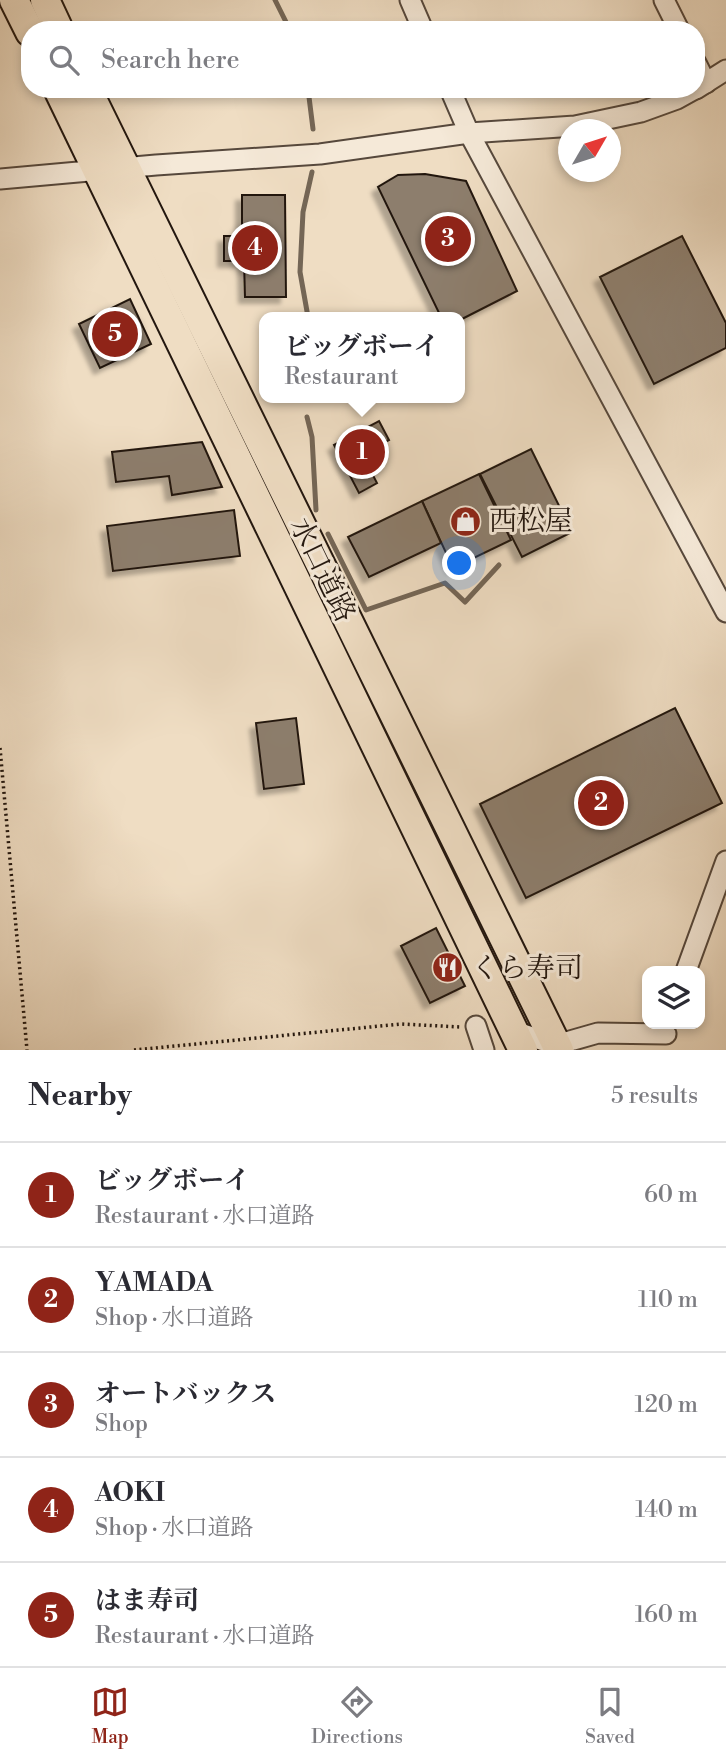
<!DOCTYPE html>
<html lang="en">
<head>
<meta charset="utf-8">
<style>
	body { margin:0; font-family:"Libre Bodoni","Noto Serif JP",serif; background:#f7f7f7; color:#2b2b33 }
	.controls { position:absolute; right:21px; bottom:21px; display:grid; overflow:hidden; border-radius:14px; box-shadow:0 4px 10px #0003 }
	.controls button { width:63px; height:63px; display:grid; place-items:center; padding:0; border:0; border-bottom:2px solid #e1e1e2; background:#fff; color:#2b2b33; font:35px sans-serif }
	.compass { position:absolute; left:558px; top:119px; width:63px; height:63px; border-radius:50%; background:#fff; box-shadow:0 4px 10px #0003; rotate:51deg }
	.you { position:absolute; left:460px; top:564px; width:24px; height:24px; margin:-18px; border:5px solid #fff; border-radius:50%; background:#1a73e8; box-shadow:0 0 0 10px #1a73e833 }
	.badge { display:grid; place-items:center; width:46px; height:46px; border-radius:50%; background:#8f2418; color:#fff; font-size:23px; font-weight:700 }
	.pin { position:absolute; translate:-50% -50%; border:4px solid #fff; box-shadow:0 2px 7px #0006 }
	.popup { position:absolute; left:259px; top:312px; width:206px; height:91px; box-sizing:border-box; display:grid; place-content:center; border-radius:14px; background:#fff; filter:drop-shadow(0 2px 5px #0005); font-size:23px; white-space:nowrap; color:#7c7c81 }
	.popup b { font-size:26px; color:#2b2b33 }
	.popup::after { content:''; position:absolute; left:50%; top:100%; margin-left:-14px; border:14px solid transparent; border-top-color:#fff }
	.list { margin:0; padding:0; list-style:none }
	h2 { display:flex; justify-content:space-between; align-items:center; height:91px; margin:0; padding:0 28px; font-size:30px }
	h2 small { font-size:23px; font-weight:400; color:#7c7c81 }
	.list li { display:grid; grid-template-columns:46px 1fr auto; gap:21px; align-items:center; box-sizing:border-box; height:105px; padding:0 28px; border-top:2px solid #e1e1e2 }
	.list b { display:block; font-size:26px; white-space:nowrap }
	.list p { margin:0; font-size:23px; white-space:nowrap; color:#7c7c81 }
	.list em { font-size:23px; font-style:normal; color:#7c7c81 }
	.icon { flex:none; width:38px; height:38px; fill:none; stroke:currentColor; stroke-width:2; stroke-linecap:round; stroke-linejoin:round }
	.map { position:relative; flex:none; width:726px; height:1050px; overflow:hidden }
	.search { position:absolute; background:#fff; box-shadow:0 4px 10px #0003; left:21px; right:21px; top:21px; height:77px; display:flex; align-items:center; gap:18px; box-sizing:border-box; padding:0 24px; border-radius:28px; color:#7c7c81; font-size:26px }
	.sheet { height:616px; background:#fff }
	nav { display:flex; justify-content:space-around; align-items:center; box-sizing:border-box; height:98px; border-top:2px solid #e1e1e2; background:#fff; font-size:19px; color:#7c7c81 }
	nav a { display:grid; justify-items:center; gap:4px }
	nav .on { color:#8f2418 }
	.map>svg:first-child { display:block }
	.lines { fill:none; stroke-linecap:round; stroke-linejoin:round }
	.stream { stroke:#746656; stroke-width:5 }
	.building { fill:#8d7e6d; stroke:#23170f; stroke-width:2; filter:url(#shadow) }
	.minor-casing { stroke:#56483c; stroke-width:23 }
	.highway-casing { stroke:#23170f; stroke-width:32 }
	.path { stroke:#23170f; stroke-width:3.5; stroke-dasharray:2 3.5; stroke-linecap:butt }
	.minor { stroke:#f5e9d8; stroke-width:19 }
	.highway { stroke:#efddc3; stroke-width:28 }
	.labels { text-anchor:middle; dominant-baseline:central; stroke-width:6; stroke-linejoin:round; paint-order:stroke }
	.poi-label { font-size:28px; fill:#23170f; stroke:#f5e9d8; text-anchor:start }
	.street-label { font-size:28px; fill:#23170f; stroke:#f5e9d8 }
</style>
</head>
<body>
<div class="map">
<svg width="726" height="1050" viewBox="0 0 726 1050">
	<defs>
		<filter id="shadow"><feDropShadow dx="-6" dy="6" stdDeviation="2" flood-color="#0004"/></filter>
	</defs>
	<rect width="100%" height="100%" fill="#efddc3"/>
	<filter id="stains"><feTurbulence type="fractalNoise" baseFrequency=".00286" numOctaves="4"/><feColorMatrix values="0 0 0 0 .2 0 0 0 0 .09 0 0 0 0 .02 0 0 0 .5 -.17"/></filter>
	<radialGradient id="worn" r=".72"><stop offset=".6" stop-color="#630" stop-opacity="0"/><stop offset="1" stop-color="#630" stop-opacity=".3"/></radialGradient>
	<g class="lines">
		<!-- stream -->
		<g class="stream">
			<path d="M275,0l15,30"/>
			<path d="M308,89l5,40"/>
			<path d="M308,317l-8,-45 3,-60 9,-40"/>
			<path d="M307,417l5,20 4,73"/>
			<path d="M328,534l38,76 79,-27 20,19 34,-37"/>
		</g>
	</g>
	<!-- building -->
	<g class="building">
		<path d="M425,174l41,7 51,110 -57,29v-3h-19l-63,-130 20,-12z"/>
		<path d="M242,195h43l1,102h-41l-1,-36h-20v-25h18z"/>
		<path d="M682,236l44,87v25l-72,36 -54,-107z"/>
		<path d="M130,299l21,45 -51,24 -21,-44z"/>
		<path d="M379,421l10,19 -27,14 15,29 -18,10 -25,-48z"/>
		<path d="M202,442l20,45 -50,8 -3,-19 -53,6 -4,-30z"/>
		<path d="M531,449l41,83 -50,25 -42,-83z"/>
		<path d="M479,474l32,66 -58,28 -31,-67z"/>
		<path d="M422,501l19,42 -72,34 -21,-40z"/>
		<path d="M234,510l6,46 -127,15 -6,-45z"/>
		<path d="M675,708l47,95 -196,95 -46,-94z"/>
		<path d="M296,718l8,66 -40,5 -8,-66z"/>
		<path d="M436,928l29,58 -35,17 -29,-57z"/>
	</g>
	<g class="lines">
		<defs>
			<g id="minor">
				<path d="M410,0l13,30"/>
				<path d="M664,0l15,30"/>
				<path d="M696,63l10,20"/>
				<path d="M450,89l19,44 257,479"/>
				<path d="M696,89l30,-19"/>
				<path d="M0,179l156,-14 164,-11 149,-21 106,-7 66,-14 36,-13 18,-10"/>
				<path d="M686,971l40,-110"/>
				<path d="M476,1026l8,24"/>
				<path d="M514,1031l42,14 42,-12 68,1"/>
			</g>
			<g id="highway">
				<path d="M14,0l16,32"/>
				<path d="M45,0l14,30"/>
				<path d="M58,89l465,961"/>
				<path d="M87,89l472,961"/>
			</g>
		</defs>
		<!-- minor casing -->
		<use href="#minor" class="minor-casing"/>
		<!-- highway casing -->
		<use href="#highway" class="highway-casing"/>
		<!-- path -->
		<g class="path">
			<path d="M0,748l27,302"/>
			<path d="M134,1050l267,-26 59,3"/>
		</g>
		<!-- minor -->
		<use href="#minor" class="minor"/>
		<!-- highway -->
		<use href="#highway" class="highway"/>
	</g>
	<!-- icons -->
	<defs>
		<symbol id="shop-disc" viewBox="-11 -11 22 22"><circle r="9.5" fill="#8f2418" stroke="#f5e9d8"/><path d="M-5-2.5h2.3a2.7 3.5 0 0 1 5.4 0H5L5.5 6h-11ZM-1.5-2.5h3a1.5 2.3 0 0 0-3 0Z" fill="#fff"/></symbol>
		<symbol id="restaurant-disc" viewBox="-11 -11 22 22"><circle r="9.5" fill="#8f2418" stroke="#f5e9d8"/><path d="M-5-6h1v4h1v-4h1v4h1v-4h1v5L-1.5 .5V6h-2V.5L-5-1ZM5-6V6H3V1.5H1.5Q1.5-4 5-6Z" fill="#fff"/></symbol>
	</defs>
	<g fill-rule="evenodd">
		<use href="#shop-disc" x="448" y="504" width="35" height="35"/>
		<use href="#restaurant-disc" x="430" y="950" width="35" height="35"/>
	</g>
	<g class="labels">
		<!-- poi labels -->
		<g class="poi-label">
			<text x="489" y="521">西松屋</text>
			<text x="471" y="968">くら寿司</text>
		</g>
		<!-- street labels -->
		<g class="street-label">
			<text transform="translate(322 570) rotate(64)">水口道路</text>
		</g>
	</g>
	<rect width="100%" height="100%" filter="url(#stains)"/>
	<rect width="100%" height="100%" fill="url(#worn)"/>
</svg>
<div class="controls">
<button><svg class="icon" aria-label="layers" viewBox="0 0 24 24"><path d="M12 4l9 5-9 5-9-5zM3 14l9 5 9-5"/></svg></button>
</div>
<svg class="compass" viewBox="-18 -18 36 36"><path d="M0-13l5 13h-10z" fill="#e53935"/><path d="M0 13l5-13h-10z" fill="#7c7c81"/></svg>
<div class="you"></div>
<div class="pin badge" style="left:362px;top:452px">1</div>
<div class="popup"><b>ビッグボーイ</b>Restaurant</div>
<div class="pin badge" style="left:601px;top:803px">2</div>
<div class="pin badge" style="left:448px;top:239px">3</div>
<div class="pin badge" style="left:255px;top:248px">4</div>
<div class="pin badge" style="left:115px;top:334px">5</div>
<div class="search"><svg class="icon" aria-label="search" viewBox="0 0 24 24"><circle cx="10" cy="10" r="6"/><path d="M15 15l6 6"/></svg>Search here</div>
</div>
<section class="sheet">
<h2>Nearby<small>5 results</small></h2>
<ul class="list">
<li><span class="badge">1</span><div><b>ビッグボーイ</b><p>Restaurant · 水口道路</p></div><em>60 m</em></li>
<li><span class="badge">2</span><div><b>YAMADA</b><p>Shop · 水口道路</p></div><em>110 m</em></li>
<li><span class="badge">3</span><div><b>オートバックス</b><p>Shop</p></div><em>120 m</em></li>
<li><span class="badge">4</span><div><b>AOKI</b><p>Shop · 水口道路</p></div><em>140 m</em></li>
<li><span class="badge">5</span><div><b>はま寿司</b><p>Restaurant · 水口道路</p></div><em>160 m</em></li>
</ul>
</section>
<nav>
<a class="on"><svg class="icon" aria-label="map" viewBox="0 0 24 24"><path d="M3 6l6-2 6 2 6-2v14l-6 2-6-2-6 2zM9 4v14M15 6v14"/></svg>Map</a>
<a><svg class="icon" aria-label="directions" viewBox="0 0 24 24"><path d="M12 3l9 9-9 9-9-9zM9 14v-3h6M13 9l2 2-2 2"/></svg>Directions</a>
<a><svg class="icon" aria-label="saved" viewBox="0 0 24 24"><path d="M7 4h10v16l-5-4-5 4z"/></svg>Saved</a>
</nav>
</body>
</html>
